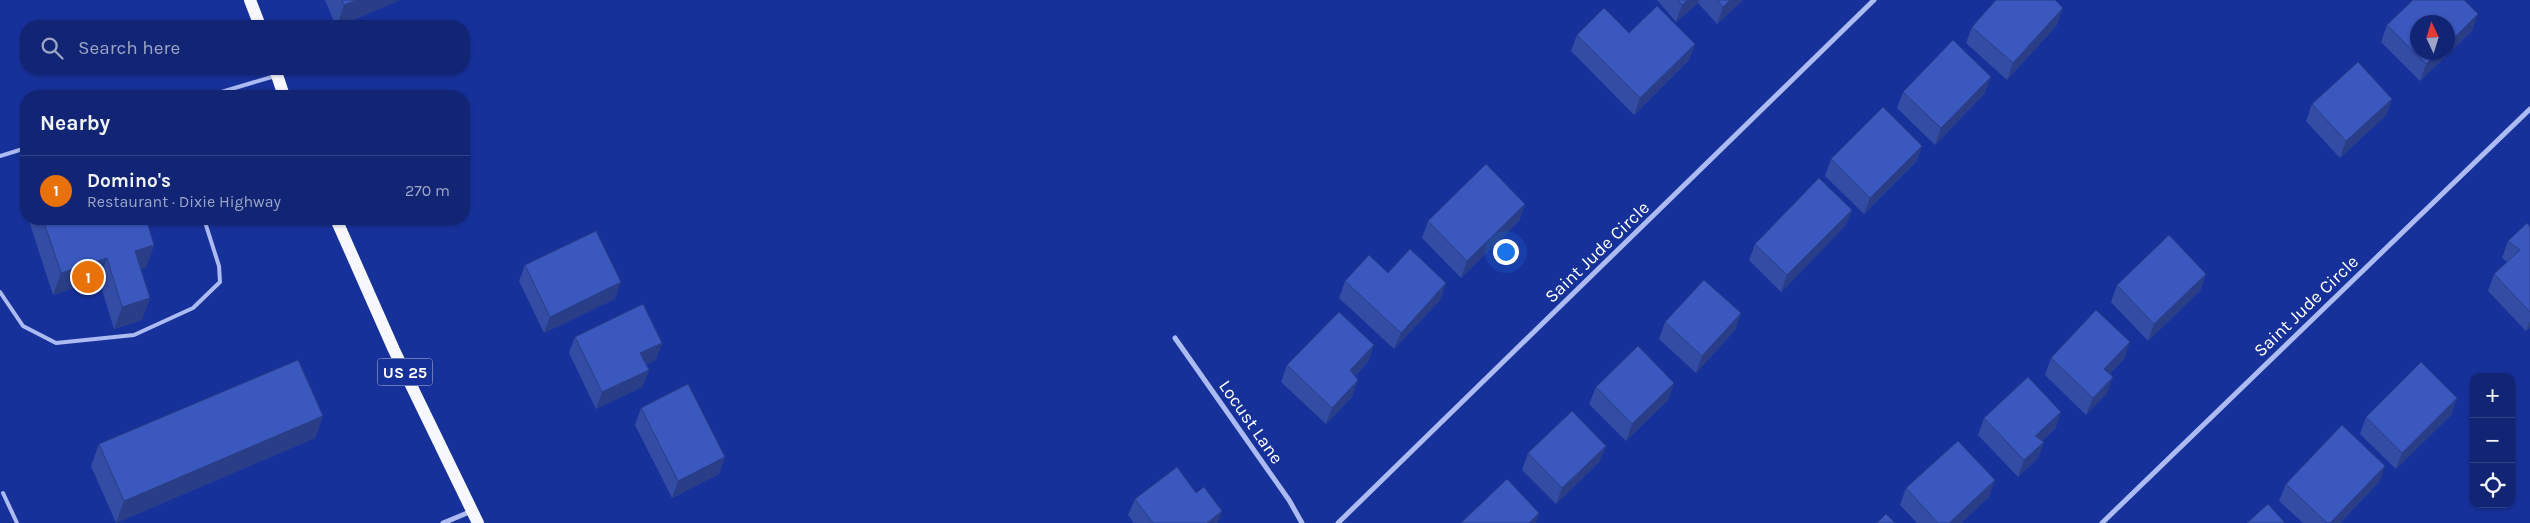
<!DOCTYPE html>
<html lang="en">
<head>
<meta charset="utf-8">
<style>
	body { margin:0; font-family:Karla,sans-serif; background:#1a2d79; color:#f1f3f6 }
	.controls { position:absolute; right:15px; bottom:15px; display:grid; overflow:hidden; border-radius:10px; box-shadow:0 1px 4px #0004 }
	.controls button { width:45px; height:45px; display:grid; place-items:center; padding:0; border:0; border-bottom:1px solid #304286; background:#112574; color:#f1f3f6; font:25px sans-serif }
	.compass { position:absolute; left:2410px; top:15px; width:45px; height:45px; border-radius:50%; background:#112574; box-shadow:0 1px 4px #0004; rotate:356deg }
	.you { position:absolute; left:1505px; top:251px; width:18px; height:18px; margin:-12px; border:4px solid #fff; border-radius:50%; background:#1a73e8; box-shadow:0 0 0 8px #1a73e833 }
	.badge { display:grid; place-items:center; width:32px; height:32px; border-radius:50%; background:#8abfa5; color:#fff; font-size:16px; font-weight:700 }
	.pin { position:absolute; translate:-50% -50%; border:2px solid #fff; box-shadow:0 1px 5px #0006 }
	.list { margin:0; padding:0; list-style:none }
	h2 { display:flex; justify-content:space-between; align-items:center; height:65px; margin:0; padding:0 20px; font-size:21px }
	h2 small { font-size:16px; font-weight:400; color:#9ca5c5 }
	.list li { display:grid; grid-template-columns:32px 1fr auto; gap:15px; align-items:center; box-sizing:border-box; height:70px; padding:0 20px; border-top:1px solid #304286 }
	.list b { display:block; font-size:19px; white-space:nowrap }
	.list p { margin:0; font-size:16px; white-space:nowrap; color:#9ca5c5 }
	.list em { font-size:16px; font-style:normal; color:#9ca5c5 }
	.icon { flex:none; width:28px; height:28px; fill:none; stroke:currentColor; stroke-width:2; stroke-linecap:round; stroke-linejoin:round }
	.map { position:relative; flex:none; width:2530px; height:523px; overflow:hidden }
	.search { position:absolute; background:#112574; box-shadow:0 1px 4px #0004; left:20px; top:20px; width:450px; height:55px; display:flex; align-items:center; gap:12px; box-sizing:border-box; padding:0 18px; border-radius:20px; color:#9ca5c5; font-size:19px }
	.panel { position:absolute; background:#112574; box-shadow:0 1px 4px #0004; left:20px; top:90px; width:450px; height:135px; border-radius:20px }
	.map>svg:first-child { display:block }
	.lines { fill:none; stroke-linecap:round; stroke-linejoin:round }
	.service { stroke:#acbbf2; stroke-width:4 }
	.minor { stroke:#acbbf2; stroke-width:5 }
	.primary { stroke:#f7f8ff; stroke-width:12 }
	.wall { fill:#334ca4 }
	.shaded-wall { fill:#293e86 }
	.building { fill:#3b58bf; stroke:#293e86 }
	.labels { text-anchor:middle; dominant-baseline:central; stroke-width:4; stroke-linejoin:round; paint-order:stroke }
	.shield { fill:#17319a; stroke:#b9c1e1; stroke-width:1 }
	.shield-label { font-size:16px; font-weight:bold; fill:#fff }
	.street-label { font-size:18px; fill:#fff; stroke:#17319a }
</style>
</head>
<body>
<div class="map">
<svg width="2530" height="523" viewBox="0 0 2530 523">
	<rect width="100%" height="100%" fill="#17319a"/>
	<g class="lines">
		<!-- service -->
		<g class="service">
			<path d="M208,96l67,-20"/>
			<path d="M0,156l26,-8"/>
			<path d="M0,292l23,34 33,17 78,-8 59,-27 27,-26 -1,-16 -15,-47"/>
			<path d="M3,493l14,30"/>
		</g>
		<!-- minor -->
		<g class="minor">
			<path d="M1175,338l114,162 13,23"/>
			<path d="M443,523l29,-12"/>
			<path d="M1338,523l536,-523"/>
			<path d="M2102,523l428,-414"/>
		</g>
		<!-- primary -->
		<g class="primary">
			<path d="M250,0l10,26"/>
			<path d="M275,69l9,27"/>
			<path d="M336,219l58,131 84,173"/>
		</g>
	</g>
	<!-- wall -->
	<g class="wall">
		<path d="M325,0h75l-61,26h-3z"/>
		<path d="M1657,0h86l-26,24 -19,-21 -22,19z"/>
		<path d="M2057,25l-50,55 -41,-37 6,-16z"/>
		<path d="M2387,25l85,6 -52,50 -39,-39z"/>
		<path d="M1629,33l66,11 -6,16 -55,55 -63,-64 6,-16z"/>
		<path d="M1903,92l82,1 -50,52 -38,-37z"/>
		<path d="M2392,99l-6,16 -46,43 -34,-37 6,-17z"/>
		<path d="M1922,146l-6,16 -52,52 -39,-38 6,-17z"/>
		<path d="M1525,204l-6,17 -58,57 -39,-40 6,-17z"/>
		<path d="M1852,210l-7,16 -64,66 -32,-32 6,-16z"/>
		<path d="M30,219h116l8,26 -8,22 -5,2 1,51 -28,9 -15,-49 -46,15 -24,-74z"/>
		<path d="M2530,227v101l-4,3 -38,-40 6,-17 13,-12 -5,-4 6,-17z"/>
		<path d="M525,265l90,34 -71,34 -25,-52z"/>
		<path d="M2206,274l-6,17 -52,50 -37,-39 6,-17z"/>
		<path d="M1345,281l101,2 -6,17 -46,49 -55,-51z"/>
		<path d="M1741,313l-6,17 -39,43 -37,-34 6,-17z"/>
		<path d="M575,337l81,23 -10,4 3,6 -7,17 -46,22 -27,-56z"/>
		<path d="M2051,358l73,1 -14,15 -3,19 -21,22 -41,-40z"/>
		<path d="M1368,362l-13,14 -3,21 -26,27 -45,-42 6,-17z"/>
		<path d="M1674,383l-6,17 -42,41 -37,-37 7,-17z"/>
		<path d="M2457,398l-6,17 -55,54 -36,-35 6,-17z"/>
		<path d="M641,408l84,49 -6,17 -47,24 -37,-73z"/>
		<path d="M2061,412l-6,17 -13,12 2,1 -6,16 -20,19 -40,-42 6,-17z"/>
		<path d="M323,416l-8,22 -199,85 -25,-57 8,-22z"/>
		<path d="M1606,446l-7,16 -43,42 -34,-34 6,-17z"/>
		<path d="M2379,482l-39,41h-37l-24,-22 7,-17z"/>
		<path d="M1906,488l83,9 -28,26h-44l-17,-18z"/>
		<path d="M1135,499l83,24h-84l-6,-8z"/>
	</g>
	<!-- shaded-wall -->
	<g class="shaded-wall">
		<path d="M357,0h43l-61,26h-2l7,-21z"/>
		<path d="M1688,0h11l-1,3 -22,19 6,-17z"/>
		<path d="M1730,0h13l-26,24 6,-17z"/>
		<path d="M2063,8l-6,17 -50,55 6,-17z"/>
		<path d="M2478,14l-6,17 -52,50 6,-17 12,-12h10v-8z"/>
		<path d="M1695,44l-6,16 -55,55 6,-17z"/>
		<path d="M1991,77l-6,16 -50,52 6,-17z"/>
		<path d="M2392,99l-6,16 -46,43 6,-17z"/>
		<path d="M1922,146l-6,16 -52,52 6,-16z"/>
		<path d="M1525,204l-6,17 -58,57 6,-17z"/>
		<path d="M1852,210l-7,16 -64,66 6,-17z"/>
		<path d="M154,245l-8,22 -19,6 8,-22z"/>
		<path d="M107,258l-8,22 -46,15 8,-22z"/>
		<path d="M2206,274l-6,17 -52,50 6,-17z"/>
		<path d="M621,282l-6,17 -71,34 6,-16z"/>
		<path d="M1446,283l-6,17 -46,49 7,-16z"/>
		<path d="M150,298l-8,22 -28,9 8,-22z"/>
		<path d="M1741,313l-6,17 -39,43 6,-17z"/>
		<path d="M2530,321v7l-4,3z"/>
		<path d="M2130,342l-6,17 -26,27 6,-17z"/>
		<path d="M662,343l-6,17 -22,10 6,-17z"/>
		<path d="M1374,345l-6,17 -24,25 6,-17z"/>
		<path d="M649,370l-7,17 -46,22 6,-17z"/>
		<path d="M2113,377l-6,16 -21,22 7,-17z"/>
		<path d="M1358,380l-6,17 -26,27 6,-16z"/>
		<path d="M1674,383l-6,17 -42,41 6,-17z"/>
		<path d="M2457,398l-6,17 -55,54 6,-16z"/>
		<path d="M2061,412l-6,17 -26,24 6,-17z"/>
		<path d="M323,416l-8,22 -199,85 8,-22z"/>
		<path d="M2044,442l-6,16 -20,19 6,-17z"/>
		<path d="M1606,446l-7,16 -43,42 6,-16z"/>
		<path d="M725,457l-6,17 -47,24 6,-17z"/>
		<path d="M2385,466l-6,16 -39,41h-10z"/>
		<path d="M1995,480l-6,17 -28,26h-12z"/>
		<path d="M1222,511l-4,12h-11z"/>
		<path d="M1539,513l-3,10h-7z"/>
	</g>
	<!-- building -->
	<g class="building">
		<path d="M342,0h15l-13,5z"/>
		<path d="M1678,0h10l-6,5z"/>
		<path d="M1717,0h13l-7,7z"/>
		<path d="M1996,0h59l8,8 -50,55 -41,-36z"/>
		<path d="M2413,0h51l14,14 -30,30v-22h-30v30h20l-12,12 -39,-39z"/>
		<path d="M1657,6l38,38 -55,54 -63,-63 27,-27 25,25z"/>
		<path d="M1953,40l38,37 -50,51 -38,-36z"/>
		<path d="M2358,62l34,37 -46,42 -34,-37z"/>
		<path d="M1883,107l39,39 -52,52 -39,-39z"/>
		<path d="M1486,164l39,40 -58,57 -39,-40z"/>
		<path d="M1819,178l33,32 -65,65 -32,-31z"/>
		<path d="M43,219h103l8,26 -19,6 15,47 -28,9 -15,-49 -46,15z"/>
		<path d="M2527,223l3,4v85l-36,-38 26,-24 -12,-9z"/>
		<path d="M596,231l25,51 -71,35 -25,-52z"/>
		<path d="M2169,235l37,39 -52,50 -37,-39z"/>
		<path d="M1410,249l36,34 -45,50 -56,-52 24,-26 19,18z"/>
		<path d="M1704,280l37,33 -39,43 -37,-34z"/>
		<path d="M643,304l19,39 -22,10 9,17 -47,22 -27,-55z"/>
		<path d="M2096,310l34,32 -26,27 9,8 -20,21 -42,-40z"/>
		<path d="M1339,312l35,33 -24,25 8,10 -26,28 -45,-43z"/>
		<path d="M1638,346l36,37 -42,41 -36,-37z"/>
		<path d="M298,360l25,56 -199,85 -25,-57z"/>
		<path d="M2421,362l36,36 -55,55 -36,-36z"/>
		<path d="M2028,377l33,35 -26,24 9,6 -20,18 -40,-42z"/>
		<path d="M688,384l37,73 -47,24 -37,-73z"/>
		<path d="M1572,411l34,35 -44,42 -34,-35z"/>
		<path d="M2342,425l43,41 -55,57h-3l-41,-39z"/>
		<path d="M1958,441l37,39 -46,43h-11l-32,-35z"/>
		<path d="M1177,467l19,26 8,-6 18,24 -15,12h-54l-18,-24z"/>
		<path d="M1507,479l32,34 -10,10h-68z"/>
		<path d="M2268,504l17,19h-38z"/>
		<path d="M1886,514l9,9h-18z"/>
	</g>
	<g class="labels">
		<!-- shield labels -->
		<rect class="shield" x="377.5" y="358.5" width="55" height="27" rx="4"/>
		<g class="shield-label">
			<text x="405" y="372">US 25</text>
		</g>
		<!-- street labels -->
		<g class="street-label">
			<text transform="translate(1597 252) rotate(-44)">Saint Jude Circle</text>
			<text transform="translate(2306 306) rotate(-44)">Saint Jude Circle</text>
			<text transform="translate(1251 422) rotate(55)">Locust Lane</text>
		</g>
	</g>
</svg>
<div class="controls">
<button>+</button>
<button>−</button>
<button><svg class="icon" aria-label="locate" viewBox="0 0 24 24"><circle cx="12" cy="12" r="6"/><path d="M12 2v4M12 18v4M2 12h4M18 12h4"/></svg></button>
</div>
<svg class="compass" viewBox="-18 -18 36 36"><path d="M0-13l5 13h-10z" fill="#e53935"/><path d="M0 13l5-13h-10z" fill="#9ca5c5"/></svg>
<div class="you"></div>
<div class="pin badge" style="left:88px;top:277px;background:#e8710a">1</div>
<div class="search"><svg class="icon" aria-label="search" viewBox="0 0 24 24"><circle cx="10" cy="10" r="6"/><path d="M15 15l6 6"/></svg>Search here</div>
<section class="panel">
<h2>Nearby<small></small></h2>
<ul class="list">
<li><span class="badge" style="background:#e8710a">1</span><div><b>Domino's</b><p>Restaurant · Dixie Highway</p></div><em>270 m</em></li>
</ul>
</section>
</div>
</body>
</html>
